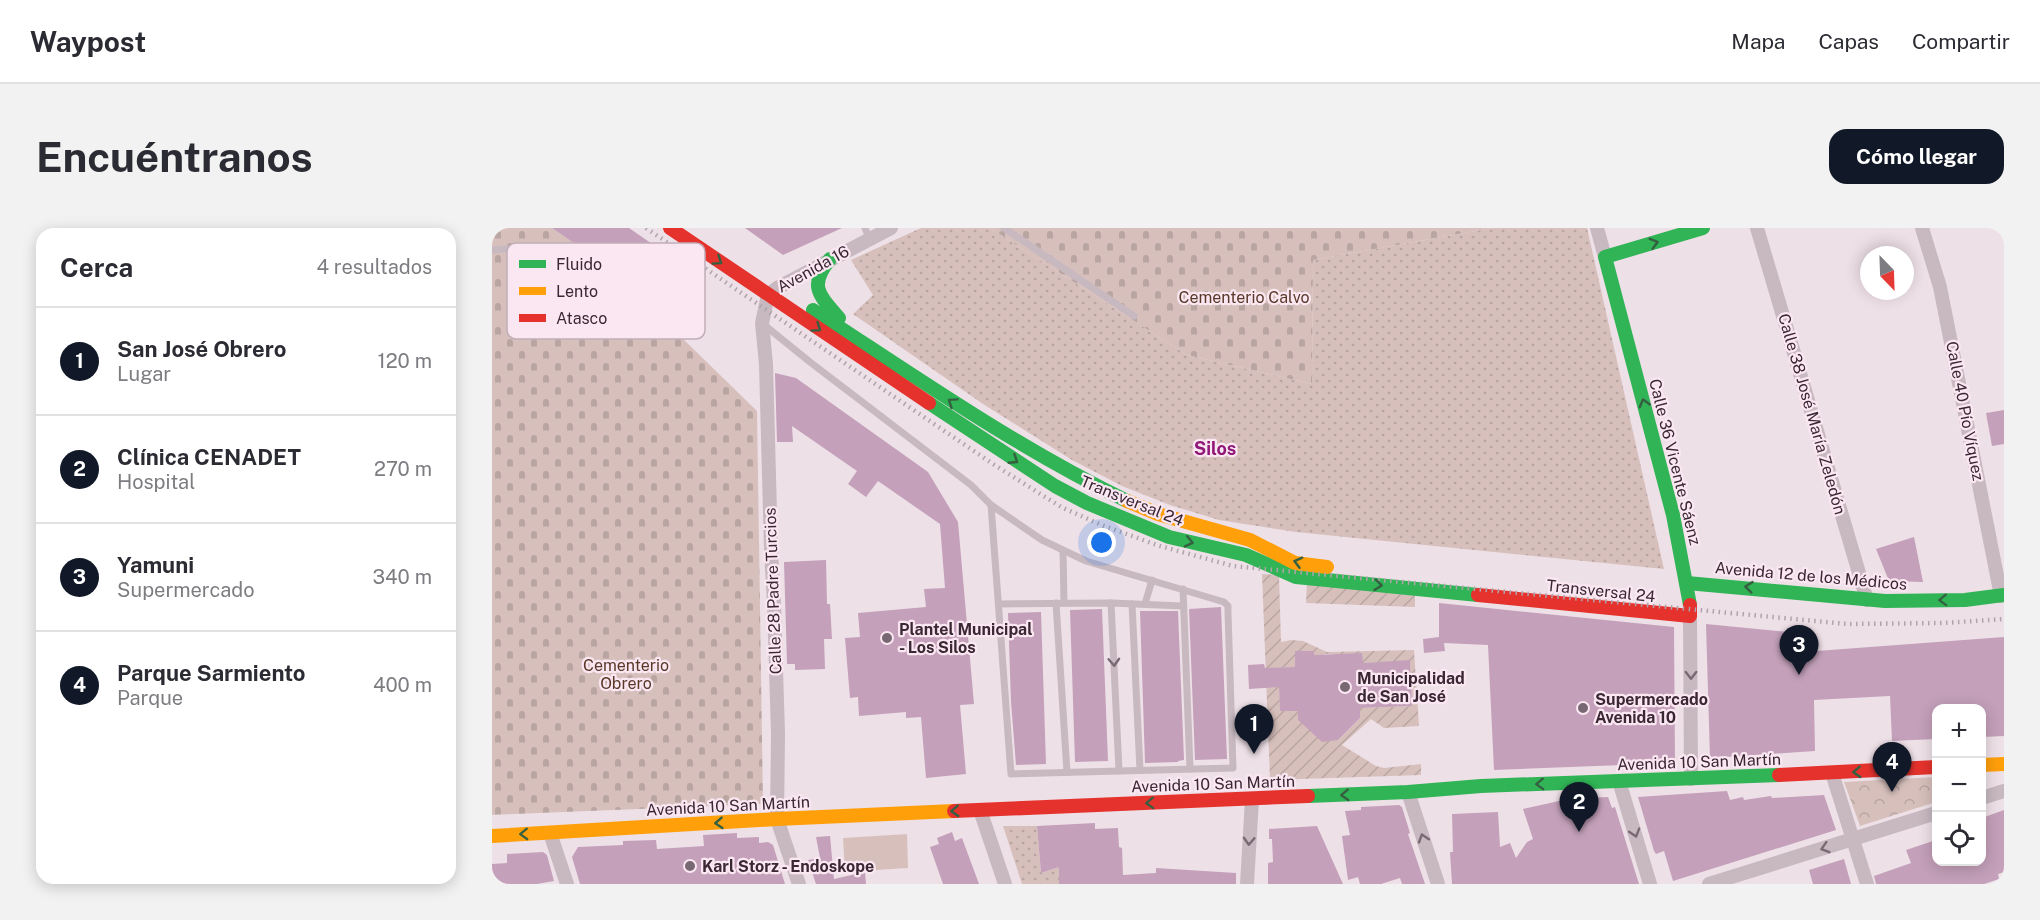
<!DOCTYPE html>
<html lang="es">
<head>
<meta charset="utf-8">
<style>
	body { margin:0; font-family:"Public Sans",sans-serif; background:#f2f2f3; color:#2b2b33 }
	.controls { position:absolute; right:18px; bottom:18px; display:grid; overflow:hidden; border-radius:12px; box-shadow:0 3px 15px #0003 }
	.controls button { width:54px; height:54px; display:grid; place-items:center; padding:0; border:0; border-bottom:2px solid #e1e1e2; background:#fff; color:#2b2b33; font:30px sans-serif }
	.compass { position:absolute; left:1368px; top:18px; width:54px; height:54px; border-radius:50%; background:#fff; box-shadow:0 3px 15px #0003; rotate:157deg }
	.you { position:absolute; left:610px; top:315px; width:21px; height:21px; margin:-15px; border:4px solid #fff; border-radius:50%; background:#1a73e8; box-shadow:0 0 0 9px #1a73e833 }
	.badge { display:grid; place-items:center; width:39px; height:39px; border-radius:50%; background:#111827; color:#fff; font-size:20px; font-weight:700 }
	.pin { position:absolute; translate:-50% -50px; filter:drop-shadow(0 2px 3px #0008) }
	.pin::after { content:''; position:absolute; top:32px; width:21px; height:18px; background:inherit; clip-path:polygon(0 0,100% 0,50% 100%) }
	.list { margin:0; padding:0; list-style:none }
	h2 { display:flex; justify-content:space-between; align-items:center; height:78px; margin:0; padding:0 24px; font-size:26px }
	h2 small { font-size:20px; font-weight:400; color:#7c7c81 }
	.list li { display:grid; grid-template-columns:39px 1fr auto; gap:18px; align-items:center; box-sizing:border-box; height:108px; padding:0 24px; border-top:2px solid #e1e1e2 }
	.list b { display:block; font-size:22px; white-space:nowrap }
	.list p { margin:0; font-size:20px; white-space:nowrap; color:#7c7c81 }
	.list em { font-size:20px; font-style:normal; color:#7c7c81 }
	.icon { flex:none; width:33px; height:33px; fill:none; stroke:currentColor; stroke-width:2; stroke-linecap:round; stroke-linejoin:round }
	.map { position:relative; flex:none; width:1512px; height:656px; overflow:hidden; border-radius:18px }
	header { display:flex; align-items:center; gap:36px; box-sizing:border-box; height:84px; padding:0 30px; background:#fff; border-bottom:2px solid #e1e1e2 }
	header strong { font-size:28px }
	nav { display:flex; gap:33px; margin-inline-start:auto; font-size:21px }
	.intro { display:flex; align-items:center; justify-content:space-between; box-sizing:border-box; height:144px; padding:0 36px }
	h1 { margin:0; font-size:42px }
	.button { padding:15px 27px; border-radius:18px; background:#111827; color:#fff; font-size:21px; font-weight:700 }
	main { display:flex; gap:36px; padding:0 36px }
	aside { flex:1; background:#fff; border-radius:18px; box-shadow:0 3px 15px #0003 }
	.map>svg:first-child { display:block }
	.grass { fill:url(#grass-dots) }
	.cemetery { fill:url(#cemetery-stones) }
	.park { fill:url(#park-crowns) }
	.garden { fill:url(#garden-furrows); fill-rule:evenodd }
	.pitch { fill:#d7c0bc }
	.building { fill:#c4a0ba }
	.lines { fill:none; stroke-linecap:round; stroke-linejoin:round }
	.lane { stroke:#c8b9c1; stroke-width:7 }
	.street { stroke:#c8b9c1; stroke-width:14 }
	.fast { stroke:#30b455; stroke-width:14 }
	.slow { stroke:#ff9f0a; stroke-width:14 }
	.jam { stroke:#e5322d; stroke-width:14 }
	.rail { stroke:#afa4ab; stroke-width:4.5; stroke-dasharray:1.5 4.5; stroke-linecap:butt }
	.oneway { stroke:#355f41 }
	.oneway2 { stroke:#796973 }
	.poi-dot { fill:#786873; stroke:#fbe7f1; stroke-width:2 }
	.labels { text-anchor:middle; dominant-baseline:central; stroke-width:4.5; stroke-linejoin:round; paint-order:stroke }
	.street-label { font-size:16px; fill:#392734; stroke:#fbe7f1 }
	.park-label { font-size:16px; fill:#593828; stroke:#fbe7f1 }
	.poi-label { font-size:16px; font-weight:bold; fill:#392734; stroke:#fbe7f1; text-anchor:start }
	.neighbourhood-label { font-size:18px; font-weight:bold; fill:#901878; stroke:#fbe7f1 }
	.key { fill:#fbe7f1; stroke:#c1adb8; stroke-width:1.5 }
	.key-label { font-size:16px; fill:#392734 }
</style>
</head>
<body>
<header>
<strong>Waypost</strong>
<nav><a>Mapa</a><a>Capas</a><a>Compartir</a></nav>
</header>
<div class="intro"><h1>Encuéntranos</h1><a class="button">Cómo llegar</a></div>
<main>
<aside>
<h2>Cerca<small>4 resultados</small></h2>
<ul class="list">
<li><span class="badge">1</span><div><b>San José Obrero</b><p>Lugar</p></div><em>120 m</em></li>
<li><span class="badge">2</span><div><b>Clínica CENADET</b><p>Hospital</p></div><em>270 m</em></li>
<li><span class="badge">3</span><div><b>Yamuni</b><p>Supermercado</p></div><em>340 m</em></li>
<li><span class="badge">4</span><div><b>Parque Sarmiento</b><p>Parque</p></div><em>400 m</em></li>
</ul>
</aside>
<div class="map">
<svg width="1512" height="656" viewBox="0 0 1512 656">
	<defs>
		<pattern id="grass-dots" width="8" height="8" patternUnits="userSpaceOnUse" patternTransform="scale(1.5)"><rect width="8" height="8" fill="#d7c0bc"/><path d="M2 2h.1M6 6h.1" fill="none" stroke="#b9a5a2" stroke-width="1.8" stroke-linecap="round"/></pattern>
		<pattern id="cemetery-stones" width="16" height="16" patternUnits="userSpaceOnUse" patternTransform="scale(1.5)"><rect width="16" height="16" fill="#d7c0bc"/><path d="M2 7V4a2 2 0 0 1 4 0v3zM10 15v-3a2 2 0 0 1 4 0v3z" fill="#b9a5a2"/></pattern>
		<pattern id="park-crowns" width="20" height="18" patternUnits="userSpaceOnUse" patternTransform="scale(1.5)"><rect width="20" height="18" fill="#d7c0bc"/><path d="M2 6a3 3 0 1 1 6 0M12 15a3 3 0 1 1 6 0" fill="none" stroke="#b9a5a2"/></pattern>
		<pattern id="garden-furrows" width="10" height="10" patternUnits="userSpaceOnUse" patternTransform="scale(1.5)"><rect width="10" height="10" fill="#d7c0bc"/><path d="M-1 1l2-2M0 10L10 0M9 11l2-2" fill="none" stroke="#b9a5a2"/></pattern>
	</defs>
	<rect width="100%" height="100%" fill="#eee0e7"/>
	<!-- grass -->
	<g class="grass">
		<path d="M429,0h69l197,127 125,29 1,-124 179,-32h95l77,341 -368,-37 -77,-12 -49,-15 -48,-19 -50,-26 -89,-56 -130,-90 20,-19 -22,-35z"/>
		<path d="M511,598h34l4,47 18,-6v17h-37z"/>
	</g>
	<!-- cemetery -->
	<g class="cemetery">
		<path d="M0,0h60l94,65 33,42 78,76 6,393 -271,11z"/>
		<path d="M498,0h502l-179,32 -1,124 -125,-29z"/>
	</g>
	<!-- park -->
	<path class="park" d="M1444,549v25l-76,24 -16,-44z"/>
	<!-- garden -->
	<g class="garden">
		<path d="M770,346l17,1 2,67 10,-2 12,1 24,11 87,-2 5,76 -35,2 -13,-9 -29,26 34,21 8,2 37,-4v11l-151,5zM832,426h15l24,9 47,-2 2,45 -52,2v10l-22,22 -40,-20v-9h-18l-1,-43 46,-3z"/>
		<path d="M815,354l108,11v14l-109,-4z"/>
	</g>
	<!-- pitch -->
	<path class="pitch" d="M415,606l1,34 -63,4 -2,-34z"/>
	<!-- building -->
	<g class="building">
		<path d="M60,0h77l45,31 -28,34z"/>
		<path d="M253,0h97l-59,27z"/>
		<path d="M283,145l21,5 132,94 30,50 16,182 -14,1 6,69 -40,4 -5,-61 -15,1v-6l-47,4 -1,-19 -8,1 -5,-60 15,-1 -2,-24 68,-6 -2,-18 21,-1 -5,-64 -62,-43 -12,16 -18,-13 9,-13 -65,-45 1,16h-16z"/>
		<path d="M1512,182v34l-12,2 -6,-33z"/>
		<path d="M1422,309l9,45 -34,-1 -13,-32z"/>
		<path d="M334,332l1,44h3l2,35h-8l1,30 -30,1v-6h-8l-3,-102z"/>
		<path d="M947,375l235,24 1,136 -181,7 -6,-125 -44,-2 1,8 -21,2 -1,-14 16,-2z"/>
		<path d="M729,379l6,152 -32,1 -6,-151z"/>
		<path d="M610,381l6,152 -33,1 -5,-152z"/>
		<path d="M648,383h38l6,149 -6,1v1l-33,1z"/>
		<path d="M549,384l5,152 -30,1 -5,-63 -3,-89z"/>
		<path d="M1214,396l83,8 1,21 214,-16v99l-22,1v-29h-46v31l-44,2 -2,-45 -76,4 1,51 -105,7z"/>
		<path d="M803,423h19v4l48,-2 1,10 47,-3 2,46 -52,2v10l-22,22 -16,2 -24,-22v-9h-18l-1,-24 -30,2 -1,-24 16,-1 1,4 30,-1z"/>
		<path d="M1235,563l3,9 13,-3 1,3 27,-4 1,2 52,-3 12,35 -163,51 -9,-30 -8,3 -2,-3 -16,-54z"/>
		<path d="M1116,569l4,11 3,-1 24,77h-187l-2,-32h3l-1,-38 46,-2 2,35 10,-4 6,15 11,-16 6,-3 -10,-30 45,-10z"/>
		<path d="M907,577l3,2 8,26 -2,1 17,50h-23l-2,-6 -19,6h-21l-2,-7 -10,3 -6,-44 8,-1 -5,-24 16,-1v-3z"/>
		<path d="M1512,582v62l-6,2 1,5 -15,5h-108l-2,-8 37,-13 -5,-13 30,-10v21h46v-43z"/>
		<path d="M603,595v6l23,-1 1,19 3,1 1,27 33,-2v-5l80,5v11h-177v-17l-18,6 -4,-47z"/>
		<path d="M825,598l26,58h-75v-21l5,-1 -1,-23h-3v-10z"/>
		<path d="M460,604l3,9 7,-3 17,46h-36l-13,-37 9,-3 -2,-6z"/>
		<path d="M245,605v5l22,-1v6l9,-1 5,3 12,39h-205l-8,-27 6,-10 45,-2v-4l33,-1 1,9 47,-3 -1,-11z"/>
		<path d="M338,608l4,43 31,-7 1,12h-50l-8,-24 12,-2 -4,-21z"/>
		<path d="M51,624l4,3 7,26 -17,3h-45v-20l15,-1v-9z"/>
		<path d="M1352,631l7,25h-38l-4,-14z"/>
	</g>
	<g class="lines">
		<!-- lane -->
		<g class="lane">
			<path d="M373,0l4,10"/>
			<path d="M512,0l130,88"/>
			<path d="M0,22l60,-4"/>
			<path d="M271,96l47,38 161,123 20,20"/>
			<path d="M499,277l51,35 44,21 138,41 4,4v7l5,155 -222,6z"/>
			<path d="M571,323l1,52"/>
			<path d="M691,361l7,180"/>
			<path d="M564,375l11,169"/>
			<path d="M619,375l8,168"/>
			<path d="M508,376l111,-1 72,3"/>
			<path d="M640,376l8,166"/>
			<path d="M653,376l7,-24"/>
		</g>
		<!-- street -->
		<g class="street">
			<path d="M1105,0l8,29"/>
			<path d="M1265,0l110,372"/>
			<path d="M1430,0l18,59 61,309"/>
			<path d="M1198,388l1,163"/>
			<path d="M1340,545l35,111"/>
			<path d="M1127,553l31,103"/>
			<path d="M916,564l30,92"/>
			<path d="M1490,570l22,-7"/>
			<path d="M488,582l25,74"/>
			<path d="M58,605l17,51"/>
			<path d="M307,656l-22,-65 1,-85 -4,-131 -3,-53 -5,-186 -4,-41 6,-28 9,-7 114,-60"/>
			<path d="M755,656l5,-85"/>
			<path d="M1217,656l227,-71"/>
		</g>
		<!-- fast -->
		<g class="fast">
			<path d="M338,31c-22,27 -11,36 9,59"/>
			<path d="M321,82c103,67 203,137 314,191"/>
			<path d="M437,175l126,83 32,17 82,34 77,18 50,22 182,18"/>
			<path d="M1195,355l198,18 80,-1 39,-5"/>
			<path d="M1198,377l-17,-90 -68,-258 98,-29"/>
			<path d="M816,568l100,-4 73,-6 298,-11"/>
		</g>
		<!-- slow -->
		<g class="slow">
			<path d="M635,273l31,13 92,26 45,23 32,4"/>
			<path d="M1490,537l22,-1"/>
			<path d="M0,608l285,-17 177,-8"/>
		</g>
		<!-- jam -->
		<g class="jam">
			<path d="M178,0l259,175"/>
			<path d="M986,367l212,21v-11"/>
			<path d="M1287,547l157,-8"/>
			<path d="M462,583l354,-15"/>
		</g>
		<!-- rail -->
		<path class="rail" d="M154,0l347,236 68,43 43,19 56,20 73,20 614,58 96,-1 61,-4"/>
	</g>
	<!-- one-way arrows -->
	<defs><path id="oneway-chevron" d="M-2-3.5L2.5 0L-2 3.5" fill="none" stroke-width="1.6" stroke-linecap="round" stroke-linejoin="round" transform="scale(1.5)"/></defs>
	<g class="oneway">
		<use href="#oneway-chevron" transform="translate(1162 15) rotate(-16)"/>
		<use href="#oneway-chevron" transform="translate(226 33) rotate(34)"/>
		<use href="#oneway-chevron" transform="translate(325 100) rotate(34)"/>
		<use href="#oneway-chevron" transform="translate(460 174) rotate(-146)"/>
		<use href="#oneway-chevron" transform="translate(1152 175) rotate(-105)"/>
		<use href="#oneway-chevron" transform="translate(522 232) rotate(33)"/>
		<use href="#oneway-chevron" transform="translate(697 314) rotate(13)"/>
		<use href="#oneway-chevron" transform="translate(806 334) rotate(-165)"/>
		<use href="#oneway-chevron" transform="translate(886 357) rotate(6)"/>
		<use href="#oneway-chevron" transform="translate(1257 359) rotate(-174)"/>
		<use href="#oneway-chevron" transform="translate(1451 372) rotate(178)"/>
		<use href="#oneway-chevron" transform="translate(1365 544) rotate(177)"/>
		<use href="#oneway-chevron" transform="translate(1048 556) rotate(178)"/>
		<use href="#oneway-chevron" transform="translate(853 567) rotate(177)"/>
		<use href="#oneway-chevron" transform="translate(658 575) rotate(178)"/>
		<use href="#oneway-chevron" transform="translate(463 583) rotate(177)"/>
		<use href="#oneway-chevron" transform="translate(227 595) rotate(176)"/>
		<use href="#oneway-chevron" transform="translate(32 606) rotate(178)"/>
	</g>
	<g class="oneway2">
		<use href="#oneway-chevron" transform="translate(622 434) rotate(87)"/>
		<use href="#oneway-chevron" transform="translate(1199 447) rotate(90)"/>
		<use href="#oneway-chevron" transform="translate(1143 605) rotate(73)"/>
		<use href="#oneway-chevron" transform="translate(931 610) rotate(-108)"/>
		<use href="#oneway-chevron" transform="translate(757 613) rotate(93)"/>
		<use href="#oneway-chevron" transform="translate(1333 620) rotate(163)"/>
	</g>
	<!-- markers -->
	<g class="poi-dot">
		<circle cx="395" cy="410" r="6"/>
		<circle cx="853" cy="459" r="6"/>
		<circle cx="1091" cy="480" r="6"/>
		<circle cx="198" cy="638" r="6"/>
	</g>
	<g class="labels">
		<!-- street labels -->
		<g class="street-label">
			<text transform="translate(321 41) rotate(-29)">Avenida 16</text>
			<text transform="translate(1473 183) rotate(79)">Calle 40 Pío Víquez</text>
			<text transform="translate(1320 186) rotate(74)">Calle 38 José María Zeledón</text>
			<text transform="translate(1183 234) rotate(76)">Calle 36 Vicente Sáenz</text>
			<text transform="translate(640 273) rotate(22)">Transversal 24</text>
			<text transform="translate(1319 348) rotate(5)">Avenida 12 de los Médicos</text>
			<text transform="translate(281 363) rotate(-92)">Calle 28 Padre Turcios</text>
			<text transform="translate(1109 363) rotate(6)">Transversal 24</text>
			<text transform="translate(1207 534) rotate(-2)">Avenida 10 San Martín</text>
			<text transform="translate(721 556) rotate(-2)">Avenida 10 San Martín</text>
			<text transform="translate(236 578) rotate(-3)">Avenida 10 San Martín</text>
		</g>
		<!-- park labels -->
		<g class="park-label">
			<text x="752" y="69">Cementerio Calvo</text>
			<text x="134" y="437">Cementerio<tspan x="134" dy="18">Obrero</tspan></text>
		</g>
		<!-- poi labels -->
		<g class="poi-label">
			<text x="407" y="401">Plantel Municipal<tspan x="407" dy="18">- Los Silos</tspan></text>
			<text x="865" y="450">Municipalidad<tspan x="865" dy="18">de San José</tspan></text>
			<text x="1103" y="471">Supermercado<tspan x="1103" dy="18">Avenida 10</tspan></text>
			<text x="210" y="638">Karl Storz - Endoskope</text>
		</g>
		<!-- neighbourhood labels -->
		<g class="neighbourhood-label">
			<text x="723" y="220">Silos</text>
		</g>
	</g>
	<!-- legend -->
	<rect x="15" y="15" width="198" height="96" rx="9" class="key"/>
	<rect x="27" y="32" width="27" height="8" fill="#30b455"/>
	<rect x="27" y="59" width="27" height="8" fill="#ff9f0a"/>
	<rect x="27" y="86" width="27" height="8" fill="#e5322d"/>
	<g class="key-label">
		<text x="64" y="42">Fluido</text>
		<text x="64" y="69">Lento</text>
		<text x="64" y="96">Atasco</text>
	</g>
</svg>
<div class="controls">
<button>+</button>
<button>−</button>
<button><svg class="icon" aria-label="locate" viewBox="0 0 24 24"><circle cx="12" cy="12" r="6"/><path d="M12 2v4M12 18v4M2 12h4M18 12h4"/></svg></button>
</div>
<svg class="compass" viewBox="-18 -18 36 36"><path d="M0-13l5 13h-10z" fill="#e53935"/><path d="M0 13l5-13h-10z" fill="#7c7c81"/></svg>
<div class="you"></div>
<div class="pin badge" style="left:762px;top:526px">1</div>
<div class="pin badge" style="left:1087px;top:604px">2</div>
<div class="pin badge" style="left:1307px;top:447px">3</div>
<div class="pin badge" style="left:1400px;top:564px">4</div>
</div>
</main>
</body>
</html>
